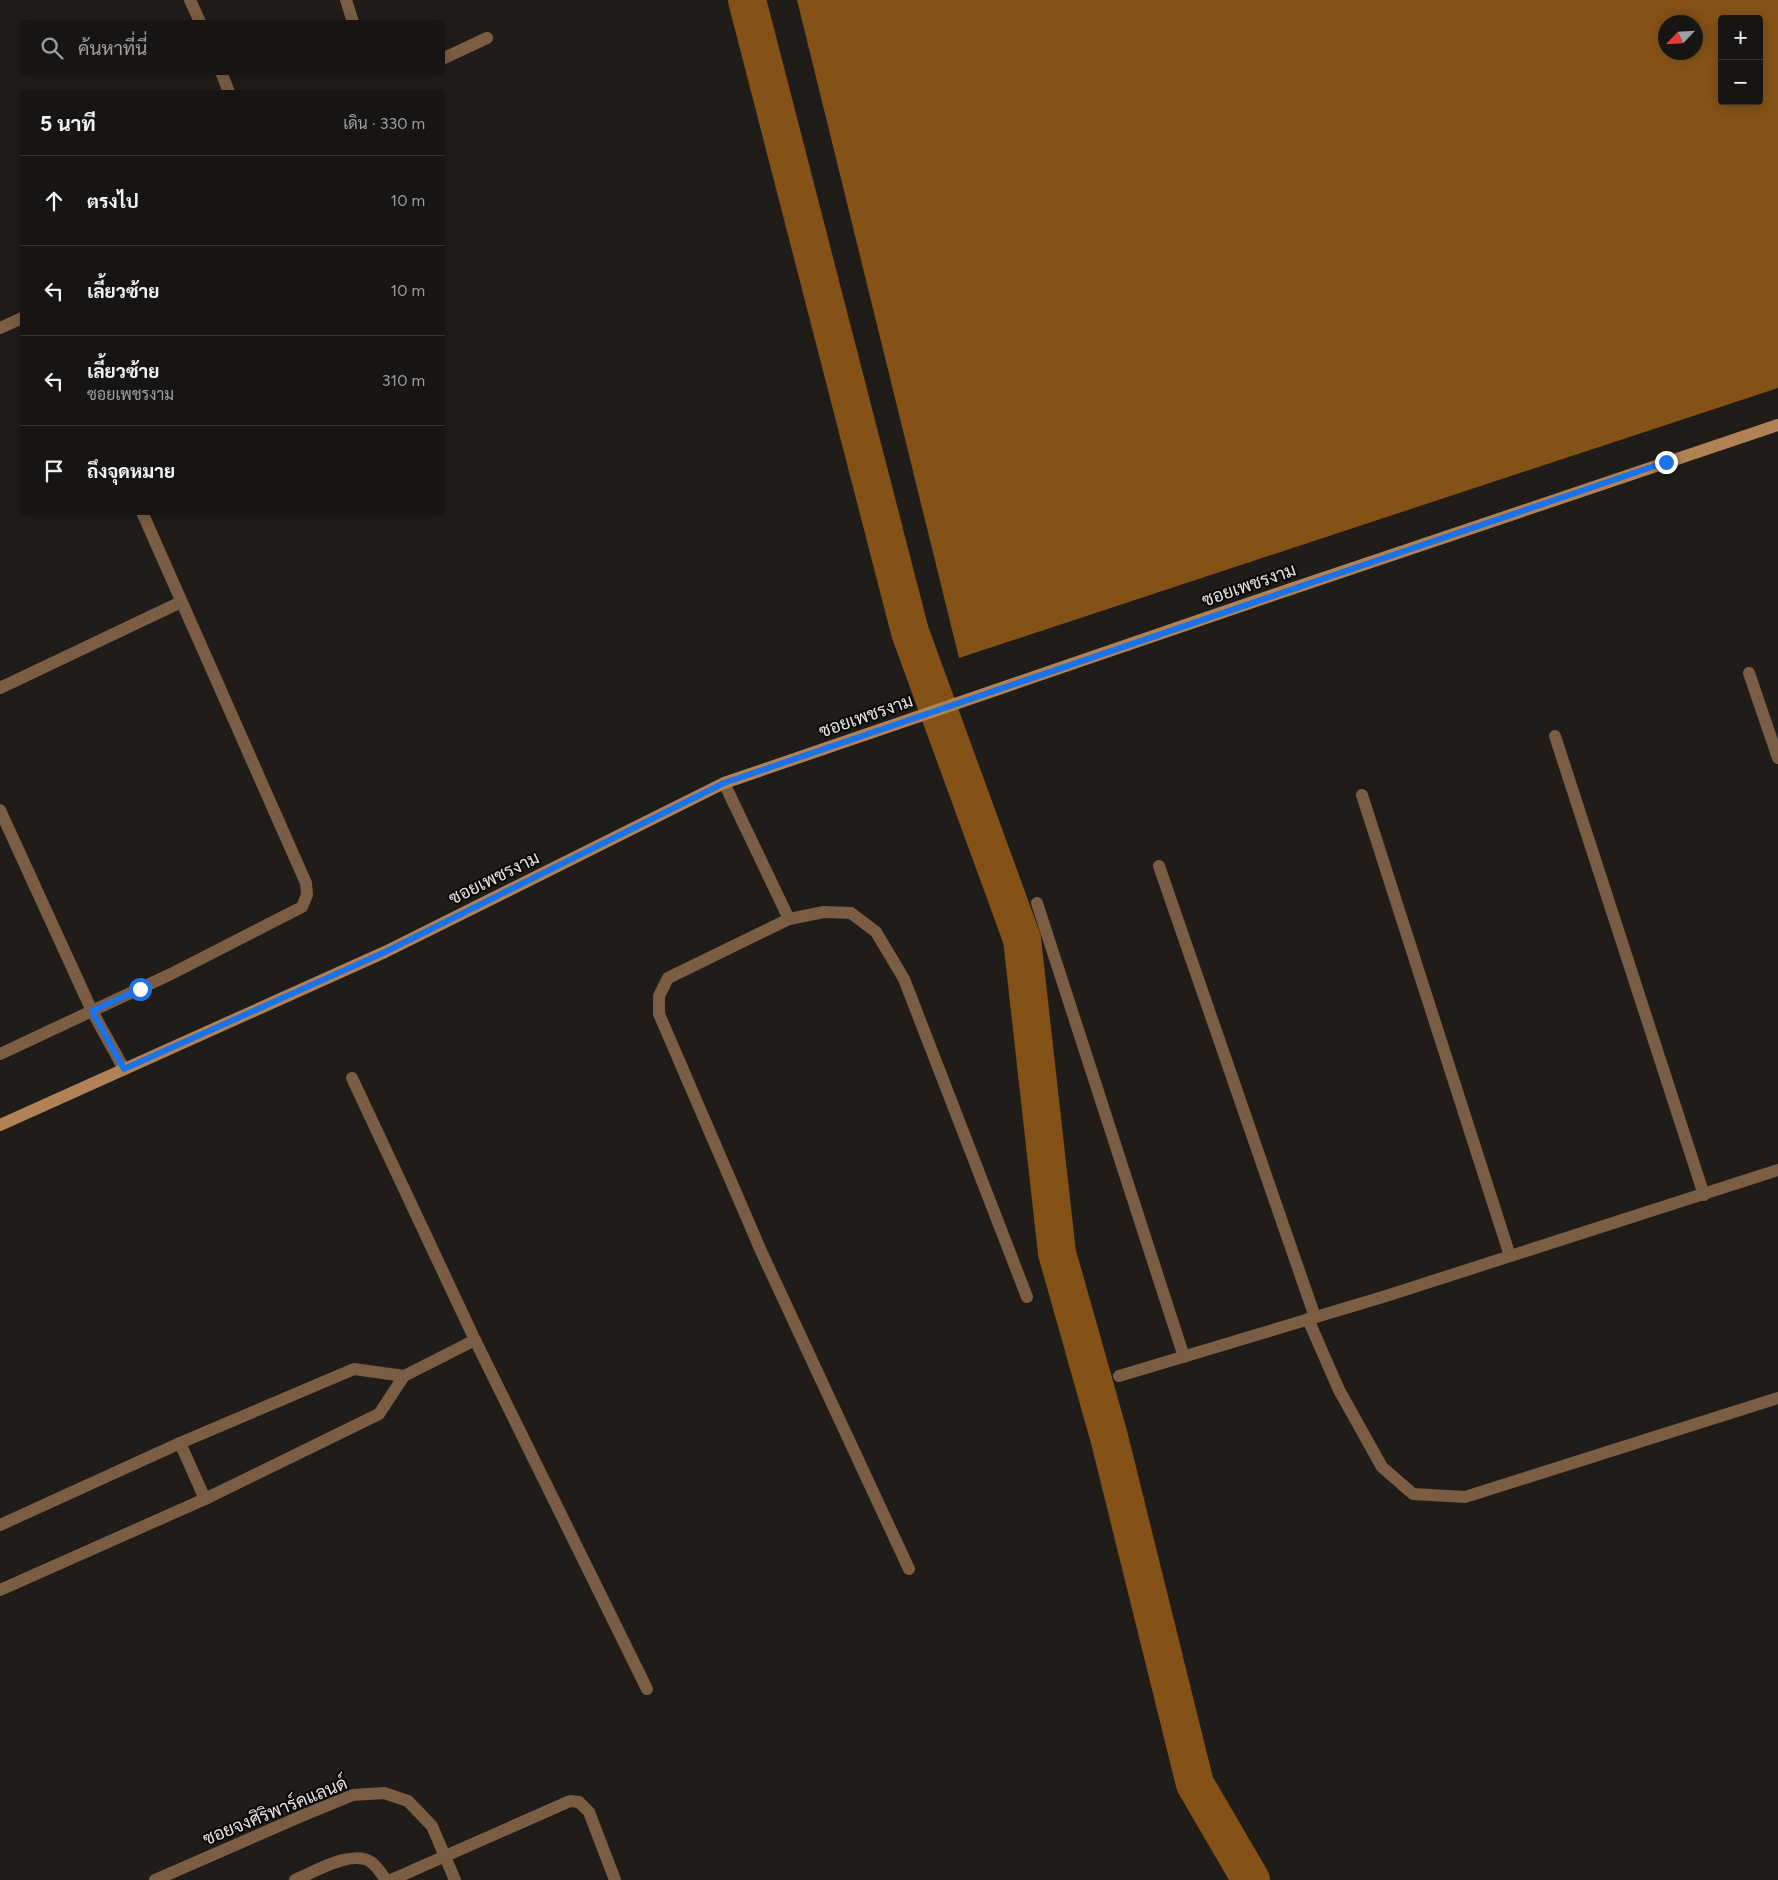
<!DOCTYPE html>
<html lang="th">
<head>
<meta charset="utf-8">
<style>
	body { margin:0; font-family:Figtree,Sarabun,sans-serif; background:#201e1c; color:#f1f3f6 }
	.controls { position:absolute; right:15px; top:15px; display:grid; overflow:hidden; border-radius:5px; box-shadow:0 2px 12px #0003 }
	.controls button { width:45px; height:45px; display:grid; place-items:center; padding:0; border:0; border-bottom:1px solid #363433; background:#171513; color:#f1f3f6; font:25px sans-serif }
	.compass { position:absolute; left:1658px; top:15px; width:45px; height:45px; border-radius:50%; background:#171513; box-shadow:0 2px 12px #0003; rotate:245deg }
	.stop { position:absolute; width:15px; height:15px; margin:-11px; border:4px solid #1a73e8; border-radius:50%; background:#fff }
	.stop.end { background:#1a73e8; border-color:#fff; box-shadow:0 1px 5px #0008 }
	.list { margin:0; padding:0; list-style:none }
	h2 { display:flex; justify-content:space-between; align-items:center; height:65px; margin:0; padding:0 20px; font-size:21px }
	h2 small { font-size:16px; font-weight:400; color:#9e9fa0 }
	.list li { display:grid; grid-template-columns:32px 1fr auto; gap:15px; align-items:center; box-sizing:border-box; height:90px; padding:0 20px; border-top:1px solid #363433 }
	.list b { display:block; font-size:19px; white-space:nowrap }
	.list p { margin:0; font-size:16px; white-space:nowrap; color:#9e9fa0 }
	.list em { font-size:16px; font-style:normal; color:#9e9fa0 }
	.icon { flex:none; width:28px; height:28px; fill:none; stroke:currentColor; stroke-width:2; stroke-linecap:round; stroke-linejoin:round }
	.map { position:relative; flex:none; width:1778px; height:1880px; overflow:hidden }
	.search { position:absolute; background:#171513; box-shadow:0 2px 12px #0003; left:20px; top:20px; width:425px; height:55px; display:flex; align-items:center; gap:12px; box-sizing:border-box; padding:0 18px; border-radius:5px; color:#9e9fa0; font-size:19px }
	.panel { position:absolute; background:#171513; box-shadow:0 2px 12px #0003; left:20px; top:90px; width:425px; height:425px; border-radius:5px }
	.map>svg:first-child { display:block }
	.water { fill:#845217; fill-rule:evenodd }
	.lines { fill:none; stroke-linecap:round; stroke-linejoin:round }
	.canal { stroke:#845217; stroke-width:38 }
	.lane { stroke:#7a5d42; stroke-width:12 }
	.street { stroke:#7a5d42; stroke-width:12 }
	.secondary { stroke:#b08255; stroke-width:12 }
	.route { stroke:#1a73e8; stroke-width:6 }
	.labels { text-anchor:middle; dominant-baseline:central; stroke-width:4; stroke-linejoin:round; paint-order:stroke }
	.street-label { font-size:18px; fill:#e4e2e0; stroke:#080706 }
</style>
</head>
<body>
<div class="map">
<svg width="1778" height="1880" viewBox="0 0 1778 1880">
	<rect width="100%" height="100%" fill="#1f1c19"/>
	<!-- water -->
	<path class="water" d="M797,0h981v388l-819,270zM1722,19h37v82h-37zM1666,22h30v30h-30z"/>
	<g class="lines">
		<!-- canal -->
		<path class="canal" d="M747,0l163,632 112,307 35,314 52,184 86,347 56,96"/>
		<!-- lane -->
		<g class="lane">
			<path d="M190,0l10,22"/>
			<path d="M346,0l7,22"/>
			<path d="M442,59l45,-21"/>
			<path d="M221,72l8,20"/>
			<path d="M0,328l22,-10"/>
			<path d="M1749,673l29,85"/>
			<path d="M0,688l181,-86"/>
			<path d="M1555,736l149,459"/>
			<path d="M724,783l65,136 35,-7 27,1 25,19 28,47 123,318"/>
			<path d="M1362,795l148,461"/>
			<path d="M0,810l92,201 32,58"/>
			<path d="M1159,866l156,451"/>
			<path d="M1037,903l147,454"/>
			<path d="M789,919l-121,59 -9,18v18l102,237 148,318"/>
			<path d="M0,1054l171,-80 131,-67 5,-12 -1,-12 -164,-371"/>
			<path d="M352,1078l123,262 172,349"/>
			<path d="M1308,1319l31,71 43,77 31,27 52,3 313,-99"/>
			<path d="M1119,1376l267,-80 392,-126"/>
			<path d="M180,1443l25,56"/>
			<path d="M0,1525l180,-82 174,-74 50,7"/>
			<path d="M0,1590l205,-91 174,-85 25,-38 71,-36"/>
			<path d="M295,1880c19,-8 57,-31 76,-18 5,4 11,12 15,18"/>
			<path d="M391,1880l179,-79 9,1 10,10 26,68"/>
		</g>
		<!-- street -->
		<path class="street" d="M155,1880l149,-65 49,-20 31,-2 24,8 24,25 23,54"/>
		<!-- secondary -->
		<path class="secondary" d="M0,1125l385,-173 339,-169 552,-189 502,-169"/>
	</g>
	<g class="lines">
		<!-- route -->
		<path class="route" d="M140,989l-48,22 32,58 261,-117 339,-169 942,-321"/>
	</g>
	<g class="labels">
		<!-- street labels -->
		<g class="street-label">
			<text transform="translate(1249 585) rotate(-19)">ซอยเพชรงาม</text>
			<text transform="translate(866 716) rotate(-19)">ซอยเพชรงาม</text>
			<text transform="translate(494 878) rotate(-26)">ซอยเพชรงาม</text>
			<text transform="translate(275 1811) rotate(-22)">ซอยจงศิริพาร์คแลนด์</text>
		</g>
	</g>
</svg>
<div class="controls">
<button>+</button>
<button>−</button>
</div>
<svg class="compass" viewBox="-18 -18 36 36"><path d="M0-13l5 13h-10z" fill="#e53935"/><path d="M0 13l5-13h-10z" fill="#9e9fa0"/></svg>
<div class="stop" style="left:140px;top:989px"></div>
<div class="stop end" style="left:1666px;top:462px"></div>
<div class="search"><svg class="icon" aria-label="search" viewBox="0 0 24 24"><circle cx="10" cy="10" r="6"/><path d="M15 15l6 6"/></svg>ค้นหาที่นี่</div>
<section class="panel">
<h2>5 นาที<small>เดิน · 330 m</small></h2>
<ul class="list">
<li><svg class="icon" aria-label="ahead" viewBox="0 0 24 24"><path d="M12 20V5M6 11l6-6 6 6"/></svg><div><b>ตรงไป</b></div><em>10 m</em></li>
<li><svg class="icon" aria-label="left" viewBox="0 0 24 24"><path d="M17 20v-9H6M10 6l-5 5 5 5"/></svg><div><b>เลี้ยวซ้าย</b></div><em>10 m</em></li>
<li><svg class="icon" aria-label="left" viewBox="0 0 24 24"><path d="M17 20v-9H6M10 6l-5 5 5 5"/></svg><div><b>เลี้ยวซ้าย</b><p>ซอยเพชรงาม</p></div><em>310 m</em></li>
<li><svg class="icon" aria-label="arrive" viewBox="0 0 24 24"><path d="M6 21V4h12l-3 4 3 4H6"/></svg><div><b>ถึงจุดหมาย</b></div></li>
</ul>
</section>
</div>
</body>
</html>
